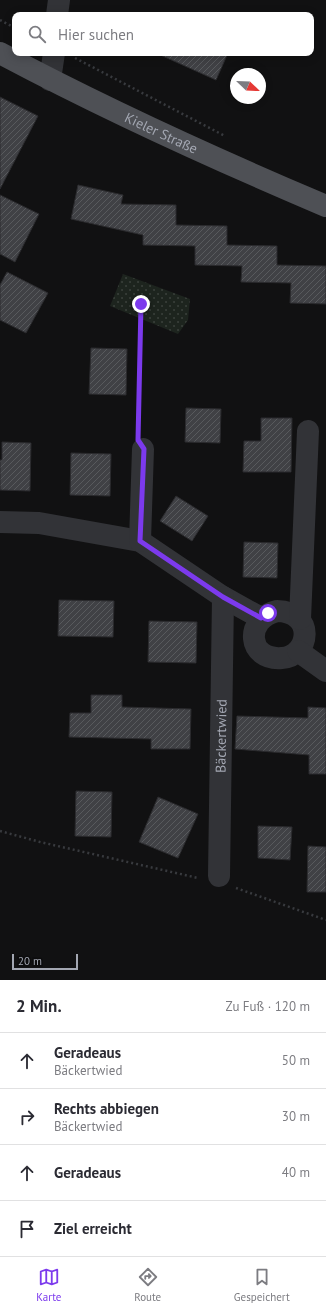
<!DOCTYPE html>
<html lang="de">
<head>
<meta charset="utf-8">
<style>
	body { margin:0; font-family:"PT Sans",sans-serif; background:#f7f7f7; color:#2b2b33 }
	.compass { position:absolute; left:230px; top:68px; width:36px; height:36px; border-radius:50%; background:#fff; box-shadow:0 2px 10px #0003; rotate:113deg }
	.scale { position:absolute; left:12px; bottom:10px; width:66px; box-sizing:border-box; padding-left:4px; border:2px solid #a3a7b2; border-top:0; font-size:11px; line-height:14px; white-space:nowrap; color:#a3a7b2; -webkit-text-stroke:3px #0c0c0d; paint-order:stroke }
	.stop { position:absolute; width:12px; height:12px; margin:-9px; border:3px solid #7c3aed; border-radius:50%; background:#fff }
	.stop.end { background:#7c3aed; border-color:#fff; box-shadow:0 1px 4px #0008 }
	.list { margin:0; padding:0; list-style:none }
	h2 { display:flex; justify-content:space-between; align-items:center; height:52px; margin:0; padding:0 16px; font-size:17px }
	h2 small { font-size:13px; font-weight:400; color:#7c7c81 }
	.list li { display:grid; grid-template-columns:26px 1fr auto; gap:12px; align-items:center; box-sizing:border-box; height:56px; padding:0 16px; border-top:1px solid #e1e1e2 }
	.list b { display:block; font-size:15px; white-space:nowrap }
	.list p { margin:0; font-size:13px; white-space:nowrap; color:#7c7c81 }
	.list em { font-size:13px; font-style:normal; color:#7c7c81 }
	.icon { flex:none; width:22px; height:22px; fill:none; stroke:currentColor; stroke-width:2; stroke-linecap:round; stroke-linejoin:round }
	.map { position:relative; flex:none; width:326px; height:980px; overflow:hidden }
	.search { position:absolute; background:#fff; box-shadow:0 2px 10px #0003; left:12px; right:12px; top:12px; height:44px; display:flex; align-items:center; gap:10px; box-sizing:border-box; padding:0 14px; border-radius:8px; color:#7c7c81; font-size:15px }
	.sheet { height:276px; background:#fff }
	nav { display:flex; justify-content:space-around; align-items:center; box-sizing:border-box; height:56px; border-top:1px solid #e1e1e2; background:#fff; font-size:11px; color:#7c7c81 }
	nav a { display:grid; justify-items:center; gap:2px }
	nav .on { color:#7c3aed }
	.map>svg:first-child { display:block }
	.park { fill:url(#park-dots) }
	.building { fill:url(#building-hatch); stroke:#2b2b2e }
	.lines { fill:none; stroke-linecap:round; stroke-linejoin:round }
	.path { stroke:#383a3e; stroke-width:2.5; stroke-dasharray:2 3; stroke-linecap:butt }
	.minor { stroke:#323337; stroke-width:22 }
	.major { stroke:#4e5055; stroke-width:22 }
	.route { stroke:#7c3aed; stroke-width:5 }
	.labels { text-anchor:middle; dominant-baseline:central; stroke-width:3; stroke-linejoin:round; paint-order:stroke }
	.street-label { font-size:14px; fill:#a3a7b2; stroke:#0c0c0d }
</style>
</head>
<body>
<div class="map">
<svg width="326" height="980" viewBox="0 0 326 980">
	<defs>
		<pattern id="park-dots" width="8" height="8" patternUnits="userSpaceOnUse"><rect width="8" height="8" fill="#1d241e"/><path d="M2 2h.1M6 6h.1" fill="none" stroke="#3b413c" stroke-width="1.8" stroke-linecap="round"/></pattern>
		<pattern id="building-hatch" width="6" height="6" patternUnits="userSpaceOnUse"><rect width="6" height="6" fill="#404145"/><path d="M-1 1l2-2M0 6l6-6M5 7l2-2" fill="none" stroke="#585a5d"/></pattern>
	</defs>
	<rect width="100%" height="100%" fill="#111112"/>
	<!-- park -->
	<path class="park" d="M123,274l67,25 -2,21 -10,14 -68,-28z"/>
	<!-- building -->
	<g class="building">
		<path d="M156,53h72l-12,27z"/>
		<path d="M0,97l38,19 -38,73z"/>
		<path d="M78,185l45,10 -2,9 55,1v20l51,1v19l50,1v19l49,1v38l-36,-1 1,-20 -50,-1 1,-16 -47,-1v-19l-52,-1v-10l-72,-16z"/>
		<path d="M0,195l39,19 -24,48 -15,-8z"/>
		<path d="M7,272l41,21 -22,40 -26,-13v-35z"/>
		<path d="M91,348l36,1 -1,46 -37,-1z"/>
		<path d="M186,408l35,1 -1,34 -35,-1z"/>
		<path d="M261,418h31l-1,54h-48l1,-31h17z"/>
		<path d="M2,442l29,1 -1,48 -30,-1v-30h2z"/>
		<path d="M71,453l40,1 -1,42 -40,-1z"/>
		<path d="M176,496l32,20 -16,25 -32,-20z"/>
		<path d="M244,542l34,1 -1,35 -34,-1z"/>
		<path d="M59,600l55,1 -1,36 -55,-1z"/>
		<path d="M149,621l48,1 -1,41 -48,-1z"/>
		<path d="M91,695h31v12l69,2 -1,40h-39v-10l-82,-2 1,-24h21z"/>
		<path d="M308,707l18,1v66h-17v-19l-74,-6 2,-33 71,2z"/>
		<path d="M76,791l36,1 -1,45 -36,-1z"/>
		<path d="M158,797l40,17 -20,44 -39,-16z"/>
		<path d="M258,826l34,1 -2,33 -32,-2z"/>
		<path d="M308,846l18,1v45h-19z"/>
	</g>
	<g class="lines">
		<!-- path -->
		<g class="path">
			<path d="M0,20l15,8"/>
			<path d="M75,58l150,78"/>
			<path d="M138,428l3,-124"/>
			<path d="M0,831l40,11 158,36"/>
			<path d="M236,888l90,32"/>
		</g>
		<!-- minor -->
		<g class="minor">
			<path d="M57,15l2,-15"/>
			<path d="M50,80l4,-27"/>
			<path d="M0,522l39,1 101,18 83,56 38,21"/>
			<path d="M140,541l3,-92"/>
			<path d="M277,611c39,1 33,45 5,47 -35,3 -38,-39 -5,-47z"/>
			<path d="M300,619l8,-188"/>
			<path d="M298,651l28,20"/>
			<path id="s1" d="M219,876l4,-279"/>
		</g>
		<!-- major -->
		<path class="major" id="s2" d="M0,53c107,57 215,106 326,153"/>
	</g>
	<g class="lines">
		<!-- route -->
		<path class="route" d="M141,304l-3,136 6,9 -4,92 83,56 38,21 7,-5"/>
	</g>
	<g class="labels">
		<!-- street labels -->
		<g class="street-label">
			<text stroke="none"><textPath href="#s2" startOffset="180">Kieler Straße</textPath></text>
			<text stroke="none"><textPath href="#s1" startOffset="140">Bäckertwied</textPath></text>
		</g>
	</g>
</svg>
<svg class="compass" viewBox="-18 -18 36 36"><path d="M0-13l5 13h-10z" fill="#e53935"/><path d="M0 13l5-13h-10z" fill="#7c7c81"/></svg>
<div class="scale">20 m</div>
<div class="stop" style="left:268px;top:613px"></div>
<div class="stop end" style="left:141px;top:304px"></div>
<div class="search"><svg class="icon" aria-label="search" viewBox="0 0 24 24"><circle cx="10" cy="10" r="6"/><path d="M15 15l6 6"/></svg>Hier suchen</div>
</div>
<section class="sheet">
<h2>2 Min.<small>Zu Fuß · 120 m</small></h2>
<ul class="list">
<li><svg class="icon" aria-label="ahead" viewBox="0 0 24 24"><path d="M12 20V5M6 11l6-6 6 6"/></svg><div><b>Geradeaus</b><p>Bäckertwied</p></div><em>50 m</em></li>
<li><svg class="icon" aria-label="right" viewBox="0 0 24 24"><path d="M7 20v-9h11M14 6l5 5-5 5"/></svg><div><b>Rechts abbiegen</b><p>Bäckertwied</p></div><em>30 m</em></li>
<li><svg class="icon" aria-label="ahead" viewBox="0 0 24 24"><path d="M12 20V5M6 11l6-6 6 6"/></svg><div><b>Geradeaus</b></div><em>40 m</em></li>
<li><svg class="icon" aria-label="arrive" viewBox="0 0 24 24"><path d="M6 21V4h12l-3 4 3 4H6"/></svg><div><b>Ziel erreicht</b></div></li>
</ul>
</section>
<nav>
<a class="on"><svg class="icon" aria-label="map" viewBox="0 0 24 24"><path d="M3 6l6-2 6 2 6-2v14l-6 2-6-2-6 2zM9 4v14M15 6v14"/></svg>Karte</a>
<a><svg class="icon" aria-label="directions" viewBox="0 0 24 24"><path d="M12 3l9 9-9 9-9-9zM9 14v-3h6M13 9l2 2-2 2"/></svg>Route</a>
<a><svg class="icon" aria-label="saved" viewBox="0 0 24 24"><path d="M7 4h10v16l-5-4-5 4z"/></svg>Gespeichert</a>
</nav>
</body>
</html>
